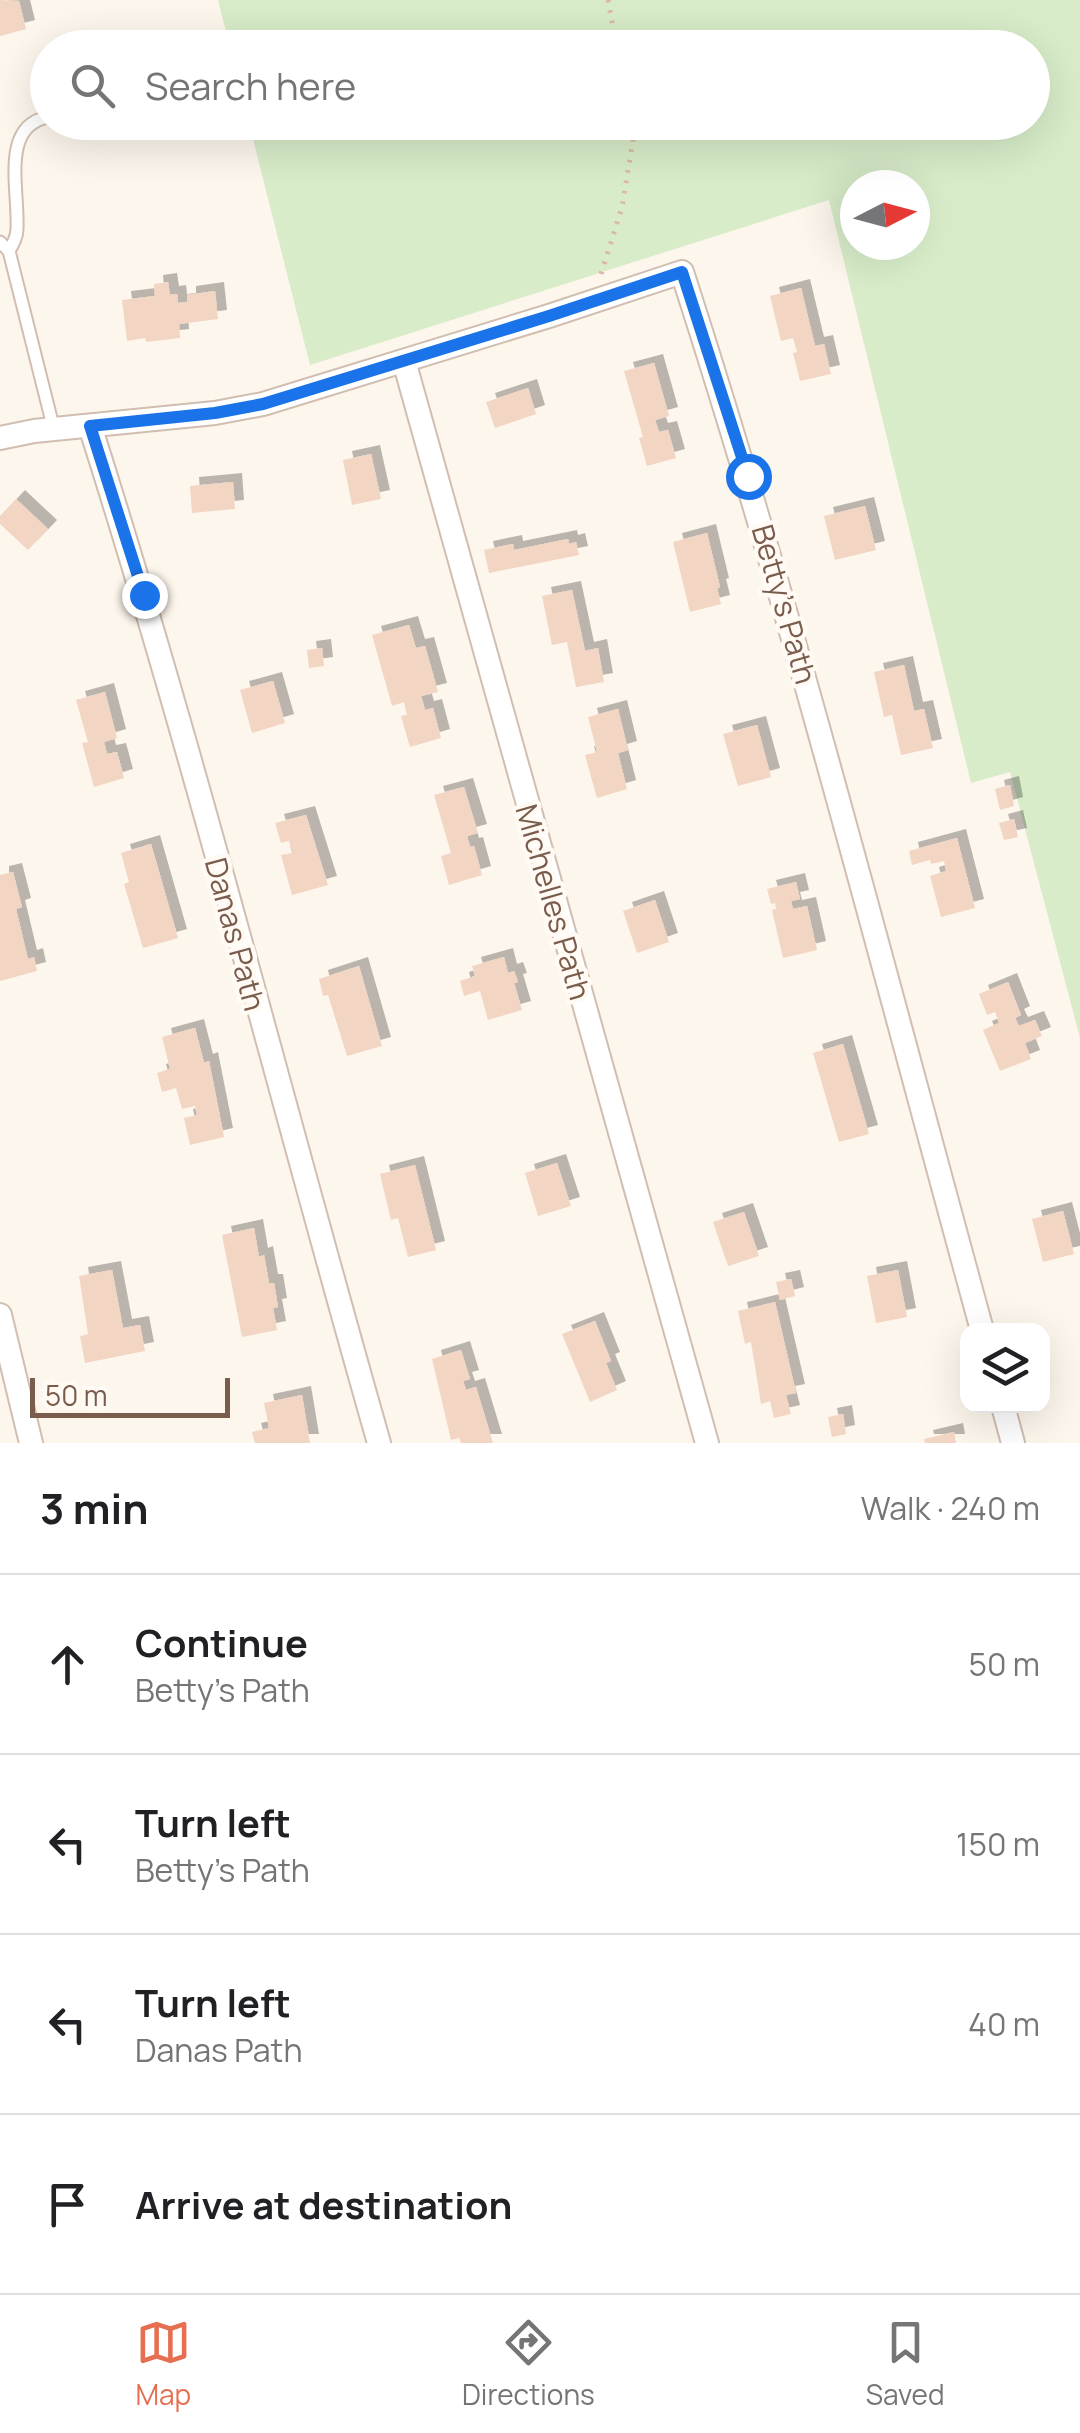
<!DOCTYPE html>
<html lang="en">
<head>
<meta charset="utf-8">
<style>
	body { margin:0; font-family:Manrope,sans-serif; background:#f6f6f6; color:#202124 }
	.controls { position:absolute; right:30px; bottom:30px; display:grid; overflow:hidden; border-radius:20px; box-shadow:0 10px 40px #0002 }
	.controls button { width:90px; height:90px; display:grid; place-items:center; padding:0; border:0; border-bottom:2px solid #e0e0e0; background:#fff; color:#202124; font:50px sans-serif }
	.compass { position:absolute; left:840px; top:170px; width:90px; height:90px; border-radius:50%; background:#fff; box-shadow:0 10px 40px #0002; rotate:84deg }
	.scale { position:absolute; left:30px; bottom:25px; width:200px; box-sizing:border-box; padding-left:10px; border:5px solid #7a5c4d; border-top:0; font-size:28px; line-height:35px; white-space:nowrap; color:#7a5c4d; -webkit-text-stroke:8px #fffaf3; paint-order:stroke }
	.stop { position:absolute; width:30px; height:30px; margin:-22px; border:8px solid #1a73e8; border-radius:50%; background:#fff }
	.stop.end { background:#1a73e8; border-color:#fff; box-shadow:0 2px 10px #0008 }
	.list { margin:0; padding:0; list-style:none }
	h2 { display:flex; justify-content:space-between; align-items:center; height:130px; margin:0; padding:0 40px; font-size:42px }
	h2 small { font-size:32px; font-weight:400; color:#757577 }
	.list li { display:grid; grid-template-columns:65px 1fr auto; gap:30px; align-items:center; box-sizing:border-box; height:180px; padding:0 40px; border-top:2px solid #e0e0e0 }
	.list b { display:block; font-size:38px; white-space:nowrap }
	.list p { margin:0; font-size:32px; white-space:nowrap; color:#757577 }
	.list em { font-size:32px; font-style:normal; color:#757577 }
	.icon { flex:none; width:55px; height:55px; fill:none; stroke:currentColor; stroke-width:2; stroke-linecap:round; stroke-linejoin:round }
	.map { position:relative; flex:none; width:1080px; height:1443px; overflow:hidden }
	.search { position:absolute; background:#fff; box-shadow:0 10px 40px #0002; left:30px; right:30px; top:30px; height:110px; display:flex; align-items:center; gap:25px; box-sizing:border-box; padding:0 35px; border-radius:55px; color:#757577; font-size:38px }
	.sheet { height:850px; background:#fff }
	nav { display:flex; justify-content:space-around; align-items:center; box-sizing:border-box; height:140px; border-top:2px solid #e0e0e0; background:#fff; font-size:28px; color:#757577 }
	nav a { display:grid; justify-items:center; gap:5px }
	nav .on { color:#e76f51 }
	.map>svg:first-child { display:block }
	.green { fill:#d8ecc9; fill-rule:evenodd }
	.building { fill:#f3d5c3; filter:url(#shadow) }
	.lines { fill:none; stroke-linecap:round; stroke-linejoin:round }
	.lane-casing { stroke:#d1beb0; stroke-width:15 }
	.street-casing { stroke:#d1beb0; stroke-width:26 }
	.path { stroke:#d9b8a5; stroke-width:5; stroke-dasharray:2.5 8; stroke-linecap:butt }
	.lane { stroke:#fff; stroke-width:11 }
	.street { stroke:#fff; stroke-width:22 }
	.route { stroke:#1a73e8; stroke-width:12 }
	.labels { text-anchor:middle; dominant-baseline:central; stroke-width:9; stroke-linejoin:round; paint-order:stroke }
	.street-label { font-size:30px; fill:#7a5c4d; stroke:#fffaf3 }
</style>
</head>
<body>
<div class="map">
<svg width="1080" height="1443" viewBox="0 0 1080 1443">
	<defs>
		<filter id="shadow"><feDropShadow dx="9" dy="-9" stdDeviation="0" flood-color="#0004"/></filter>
	</defs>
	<rect width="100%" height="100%" fill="#fdf6ec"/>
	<!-- green -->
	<path class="green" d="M218,0h862v1038l-70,-266 -39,11 -142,-583 -519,165 -61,-242 783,-1v-74l-802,-1zM855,185h60v60h-60z"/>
	<!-- building -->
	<g class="building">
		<path d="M0,0l19,1 7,28 -26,7z"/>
		<path d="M77,122h37v2l-35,8z"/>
		<path d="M168,282l2,13 7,-1 1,9 9,-1v-7l28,-4 3,28 -39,5 1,14 -34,4 -1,-4 -18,3 -5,-41 33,-4 -1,-12z"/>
		<path d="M801,288l14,58 9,-2 7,30 -31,7 -7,-28 4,-1 -4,-14 -12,3 -11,-45z"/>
		<path d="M654,363l15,53 -14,4 4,12 9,-2 8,28 -29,8 -8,-28 4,-1 -19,-66z"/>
		<path d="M528,388l8,26 -41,14 -9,-26z"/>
		<path d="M371,454l10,45 -29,6 -9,-45z"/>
		<path d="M233,482l2,27 -43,4 -2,-27z"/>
		<path d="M16,499l32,30 -20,21 -28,-26v-8z"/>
		<path d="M865,506l11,44 -41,10 -11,-44z"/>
		<path d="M707,533l13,54 -3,1 4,16 -31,8 -17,-70z"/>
		<path d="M568,539l1,5 7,-2 3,13 -90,18 -5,-23 29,-6 1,6z"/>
		<path d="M572,590l13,61 13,-3 6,34 -28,5 -9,-45 -15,3 -10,-49z"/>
		<path d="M409,625l7,23 9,-2 13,46 -17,4 4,14 8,-2 8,30 -31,9 -9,-31 6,-1 -3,-13 -12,4 -20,-71z"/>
		<path d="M322,648l2,18 -15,2 -2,-18z"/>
		<path d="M904,665l10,46 10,-2 9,39 -32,7 -9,-40 -8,2 -10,-45z"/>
		<path d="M273,681l12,42 -33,10 -12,-43z"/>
		<path d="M105,692l12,46 -13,4 3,12 10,-2 7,26 -30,9 -12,-44 6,-1 -12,-42z"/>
		<path d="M618,709l10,41 -10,3 9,36 -30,9 -12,-43 12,-3 -9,-35z"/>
		<path d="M757,725l14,52 -33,9 -15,-52z"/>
		<path d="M1010,785l4,21 -14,4 -5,-21z"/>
		<path d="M464,787l14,46 -11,3 3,11 4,-1 8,29 -33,10 -8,-29 10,-3 -17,-58z"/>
		<path d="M306,815l22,70 -36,10 -11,-40 11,-2 -3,-12 -8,2 -6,-20z"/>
		<path d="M1014,819l4,18 -14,3 -5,-17z"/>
		<path d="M957,838l18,70 -34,9 -11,-41 16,-5 -2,-10 -13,3 -1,-4 -18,5 -3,-14z"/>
		<path d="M151,844l27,94 -35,10 -19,-64 5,-2 -8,-29z"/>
		<path d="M13,872l9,35 -6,2 12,50 6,-2 3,14 -37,10v-106z"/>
		<path d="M796,882l4,17 -9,2 2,8 14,-3 10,44 -34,8 -11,-48 4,-1 -1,-6 -4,1 -4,-15z"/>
		<path d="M655,900l14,42 -32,11 -14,-42z"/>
		<path d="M504,957l4,16 6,-2 4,11 -4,1 8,27 -34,10 -8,-29 -16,5 -4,-15 15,-5 -3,-10z"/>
		<path d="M359,966l23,80 -35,10 -19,-61 -5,1 -4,-17z"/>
		<path d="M1008,982l13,33 -6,3 4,8 16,-6 7,16 -17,7 6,16 -31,12 -17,-41 16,-7 -4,-11 -8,3 -8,-21z"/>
		<path d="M195,1028l9,35 5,-2 15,76 -34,8 -6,-27 13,-3 -2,-9 -13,3 -6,-21 -14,4 -5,-19 13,-4 -8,-32z"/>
		<path d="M843,1044l26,90 -30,8 -26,-89z"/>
		<path d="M557,1163l14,43 -33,10 -13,-43z"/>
		<path d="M415,1165l21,85 -28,7 -10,-39 -7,2 -11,-46z"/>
		<path d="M1063,1211l11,43 -31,8 -11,-43z"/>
		<path d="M744,1212l15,44 -31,10 -15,-44z"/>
		<path d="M254,1228l5,29 5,-2 5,28h5l4,24 -5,1 4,22 -35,7 -20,-102z"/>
		<path d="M112,1270l11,58 17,-3 5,26 -60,12 -5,-27 8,-2 -9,-58z"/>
		<path d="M898,1270l9,47 -31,6 -9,-47z"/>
		<path d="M791,1279l4,17 -15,4 -4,-18z"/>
		<path d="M775,1302l21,91 -10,2 5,19 -17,4 -4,-17 -9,3 -10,-62 -6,2 -7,-33z"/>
		<path d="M595,1321l16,40 -5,2 11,27 -27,12 -28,-68z"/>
		<path d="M461,1350l9,29 -7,2 3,9 10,-3 17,56h-32l-2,-5 -8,2 -19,-81z"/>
		<path d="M302,1395l8,48h-55l-3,-11 17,-4 -5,-25z"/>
		<path d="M843,1414l3,20 -14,3 -4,-20z"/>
		<path d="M954,1432l2,11h-31l-1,-4z"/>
	</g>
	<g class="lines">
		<defs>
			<g id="lane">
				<path d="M0,242l9,9 45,179"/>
				<path d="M9,251c4,-7 8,-14 8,-22 2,-40 -17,-103 31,-112"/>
			</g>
			<g id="street">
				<path d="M404,361l303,1082"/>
				<path d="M90,426c107,336 192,678 289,1017"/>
				<path d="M0,438l34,-7 181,-18 48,-9 286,-88 133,-44c113,349 203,704 300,1058"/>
				<path d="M0,1315l31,128"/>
				<path d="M1003,1406l10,37"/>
			</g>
		</defs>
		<!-- lane casing -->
		<use href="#lane" class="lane-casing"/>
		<!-- street casing -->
		<use href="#street" class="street-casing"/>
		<!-- path -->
		<g class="path">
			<path d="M608,0l9,48"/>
			<path d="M601,274l21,-67 14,-85"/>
		</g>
		<!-- lane -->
		<use href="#lane" class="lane"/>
		<!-- street -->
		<use href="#street" class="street"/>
	</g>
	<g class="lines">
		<!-- route -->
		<path class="route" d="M144,595l-54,-169 125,-13 48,-9 286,-88 133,-44 66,204"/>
	</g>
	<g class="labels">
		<!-- street labels -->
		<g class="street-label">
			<text transform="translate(785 604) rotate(74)">Betty's Path</text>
			<text transform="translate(554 902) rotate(74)">Michelles Path</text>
			<text transform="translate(236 934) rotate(75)">Danas Path</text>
		</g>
	</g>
</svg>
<div class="controls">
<button><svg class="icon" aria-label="layers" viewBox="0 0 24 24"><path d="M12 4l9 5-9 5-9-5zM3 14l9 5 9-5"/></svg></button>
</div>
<svg class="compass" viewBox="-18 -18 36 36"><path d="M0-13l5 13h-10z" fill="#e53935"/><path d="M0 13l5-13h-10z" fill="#757577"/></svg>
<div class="scale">50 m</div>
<div class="stop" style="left:748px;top:476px"></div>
<div class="stop end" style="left:144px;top:595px"></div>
<div class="search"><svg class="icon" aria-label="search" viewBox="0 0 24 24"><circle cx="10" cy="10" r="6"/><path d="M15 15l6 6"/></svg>Search here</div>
</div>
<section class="sheet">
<h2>3 min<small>Walk · 240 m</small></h2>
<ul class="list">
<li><svg class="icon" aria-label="ahead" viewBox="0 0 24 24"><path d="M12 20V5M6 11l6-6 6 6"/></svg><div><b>Continue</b><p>Betty's Path</p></div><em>50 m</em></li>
<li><svg class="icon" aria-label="left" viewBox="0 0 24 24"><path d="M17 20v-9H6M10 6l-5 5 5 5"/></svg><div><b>Turn left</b><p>Betty's Path</p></div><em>150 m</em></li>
<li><svg class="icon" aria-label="left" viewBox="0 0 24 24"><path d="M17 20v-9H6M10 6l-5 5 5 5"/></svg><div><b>Turn left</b><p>Danas Path</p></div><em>40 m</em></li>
<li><svg class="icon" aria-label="arrive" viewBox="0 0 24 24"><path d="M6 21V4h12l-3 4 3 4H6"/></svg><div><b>Arrive at destination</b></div></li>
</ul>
</section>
<nav>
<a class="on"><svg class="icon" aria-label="map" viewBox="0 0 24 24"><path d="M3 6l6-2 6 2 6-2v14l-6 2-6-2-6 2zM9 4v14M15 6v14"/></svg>Map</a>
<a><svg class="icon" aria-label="directions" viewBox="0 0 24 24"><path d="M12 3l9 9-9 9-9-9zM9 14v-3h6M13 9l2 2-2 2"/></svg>Directions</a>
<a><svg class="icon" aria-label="saved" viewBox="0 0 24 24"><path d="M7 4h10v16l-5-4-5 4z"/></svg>Saved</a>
</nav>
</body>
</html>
